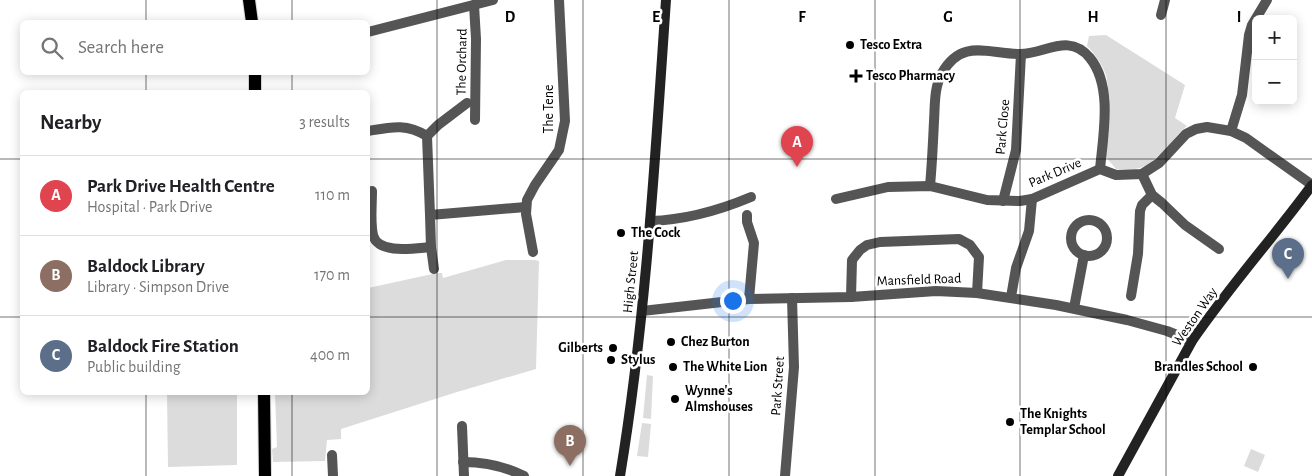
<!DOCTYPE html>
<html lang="en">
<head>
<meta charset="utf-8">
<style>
	body { margin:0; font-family:"Alegreya Sans",sans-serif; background:#f6f6f6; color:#202124 }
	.controls { position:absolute; right:15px; top:15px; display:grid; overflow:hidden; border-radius:8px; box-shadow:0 2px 12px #0003 }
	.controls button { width:45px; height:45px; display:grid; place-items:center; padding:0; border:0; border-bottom:1px solid #e0e0e0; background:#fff; color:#202124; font:25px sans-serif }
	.you { position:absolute; left:732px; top:300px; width:18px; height:18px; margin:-12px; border:4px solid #fff; border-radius:50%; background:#1a73e8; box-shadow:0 0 0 8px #1a73e833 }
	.badge { display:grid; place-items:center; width:32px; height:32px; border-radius:50%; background:#db2777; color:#fff; font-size:16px; font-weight:700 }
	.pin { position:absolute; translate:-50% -41px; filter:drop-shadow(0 1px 2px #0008) }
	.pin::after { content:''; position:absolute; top:26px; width:18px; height:15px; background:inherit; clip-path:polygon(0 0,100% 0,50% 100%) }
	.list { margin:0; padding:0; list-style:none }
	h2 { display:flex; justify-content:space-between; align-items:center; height:65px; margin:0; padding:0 20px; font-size:21px }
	h2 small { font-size:16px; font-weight:400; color:#757577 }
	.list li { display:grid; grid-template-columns:32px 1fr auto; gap:15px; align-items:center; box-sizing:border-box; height:80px; padding:0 20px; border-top:1px solid #e0e0e0 }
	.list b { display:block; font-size:19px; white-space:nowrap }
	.list p { margin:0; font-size:16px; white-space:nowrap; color:#757577 }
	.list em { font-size:16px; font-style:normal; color:#757577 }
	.icon { flex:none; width:28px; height:28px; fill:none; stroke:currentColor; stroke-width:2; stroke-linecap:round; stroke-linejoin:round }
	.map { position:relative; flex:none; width:1312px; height:476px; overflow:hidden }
	.search { position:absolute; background:#fff; box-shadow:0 2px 12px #0003; left:20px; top:20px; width:350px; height:55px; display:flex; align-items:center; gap:12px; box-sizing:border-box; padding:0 18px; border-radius:8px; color:#757577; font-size:19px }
	.panel { position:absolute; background:#fff; box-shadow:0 2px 12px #0003; left:20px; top:90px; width:350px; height:305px; border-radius:8px }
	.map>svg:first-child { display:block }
	.green { fill:#dcdcdc }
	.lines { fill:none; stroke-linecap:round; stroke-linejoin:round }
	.primary-casing { stroke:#dbdbdb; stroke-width:14 }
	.street { stroke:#555; stroke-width:10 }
	.secondary { stroke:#222; stroke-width:10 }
	.primary { stroke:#000; stroke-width:12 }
	.grid { fill:none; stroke:#000; stroke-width:1; stroke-opacity:0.55 }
	.poi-dot { fill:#000; stroke:#fff; stroke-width:2 }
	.labels { text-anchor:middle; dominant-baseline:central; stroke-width:5; stroke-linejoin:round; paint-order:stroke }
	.poi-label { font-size:14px; font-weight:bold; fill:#000; stroke:#fff; text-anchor:start }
	.street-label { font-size:14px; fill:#000; stroke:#fff }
	.grid-label { font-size:16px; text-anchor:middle; font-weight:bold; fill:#000; stroke:#fff; stroke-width:5; stroke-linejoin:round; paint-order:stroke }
</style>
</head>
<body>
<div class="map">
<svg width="1312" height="476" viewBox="0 0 1312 476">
	<rect width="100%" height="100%" fill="#fff"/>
	<!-- green -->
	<g class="green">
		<path d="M1106,35l79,50 -10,33 12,8c-16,13 -27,35 -47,42 -8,2 -16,1 -24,1l-10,-12c1,-21 5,-63 0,-82 -4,-11 -11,-21 -19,-29l2,-10z"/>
		<path d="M506,260h29l4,1 -3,108 -79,23 -116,37v10l-14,1 -2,21 -52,1 -1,-13 5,-2 -2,-54 93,-1v-104l69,-15h5l1,5z"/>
		<path d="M647,375l6,1 -2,43 -8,-1z"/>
		<path d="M167,393h70v72l-69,2z"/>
		<path d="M642,423l9,1 -3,33 -11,-1z"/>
		<path d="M1251,449l14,6 -7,17 -14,-6z"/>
	</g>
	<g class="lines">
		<defs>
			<g id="primary">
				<path d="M249,0l3,22"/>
				<path d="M255,72v20"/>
				<path d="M264,392l1,84"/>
			</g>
		</defs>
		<!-- primary casing -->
		<use href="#primary" class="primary-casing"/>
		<!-- street -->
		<g class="street">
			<path d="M474,5l2,34 -1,81"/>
			<path d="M1161,15l4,-15"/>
			<path d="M368,32l125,-32"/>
			<path d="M368,131c23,-4 38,-8 59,5l3,79"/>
			<path d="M1231,131l11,-36 7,-60 3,-10 15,-25"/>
			<path d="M427,136l11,-11 29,-22"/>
			<path d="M930,186c2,-22 3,-43 4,-65 1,-15 0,-34 8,-48 20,-35 46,-19 78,-19 25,0 49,-22 70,4 23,28 13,78 10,111"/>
			<path d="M372,191c0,14 -2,31 1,44 5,20 43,13 58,12"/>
			<path d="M1152,195l10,8 23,22 34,24"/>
			<path d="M836,199l52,-12 42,-1 57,14 33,1 12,-2 68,-30 16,6 26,-1 17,-11 27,-29 10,-5 11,-2 24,4 15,7 66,47"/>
			<path d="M1003,201l13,-51 5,-96"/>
			<path d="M747,215v7l7,21 -5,56"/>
			<circle cx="1089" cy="238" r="18"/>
			<path d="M650,221c33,-1 70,-11 101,-24"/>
			<path d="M533,252l-7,-38 1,-14 8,-15 24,-35 6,-29 -6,-121"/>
			<path d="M434,269l-3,-22 -1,-32 96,-8"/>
			<path d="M1131,296l7,-42 2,-43 2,-6 10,-10 -10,-21"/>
			<path d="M851,297l1,-37 8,-10 7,-5 13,-3 79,-3 11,6 9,12 -2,36"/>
			<path d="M1011,297l5,-29 13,-37 3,-32"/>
			<path d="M1074,308l10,-53"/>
			<path d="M642,311l107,-12 102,-2 85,-6 41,2 79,12 71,15 40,11 25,10"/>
			<path d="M462,426l2,50"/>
			<path d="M332,455l1,21"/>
			<path d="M463,462c23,0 41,4 61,14"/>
			<path d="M785,476l9,-109 -2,-69"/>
		</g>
		<!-- secondary -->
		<g class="secondary">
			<path d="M620,476c26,-157 35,-317 46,-476"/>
			<path d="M1118,476l74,-135c37,-54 81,-103 120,-156"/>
		</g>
		<!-- primary -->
		<use href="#primary" class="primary"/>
	</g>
	<!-- grid -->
	<path class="grid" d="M146,0v22M292,0v22M437,0v476M583,0v476M729,0v476M875,0v476M1020,0v476M1166,0v476M146,72v20M292,72v20M0,159h22M368,159h944M0,317h22M368,317h944M146,392v84M292,392v84"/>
	<!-- markers -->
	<g class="poi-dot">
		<circle cx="850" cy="45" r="5"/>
		<path d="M853.5 68.5h5v5h5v5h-5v5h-5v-5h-5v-5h5z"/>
		<circle cx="621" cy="233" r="5"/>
		<circle cx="671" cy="342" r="5"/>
		<circle cx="613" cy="348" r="5"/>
		<circle cx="611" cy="360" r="5"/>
		<circle cx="673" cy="367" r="5"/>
		<circle cx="1253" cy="367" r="5"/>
		<circle cx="675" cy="399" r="5"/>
		<circle cx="1010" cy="422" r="5"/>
	</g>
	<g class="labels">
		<!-- poi labels -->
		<g class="poi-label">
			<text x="860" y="45">Tesco Extra</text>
			<text x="866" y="76">Tesco Pharmacy</text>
			<text x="631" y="233">The Cock</text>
			<text x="681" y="342">Chez Burton</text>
			<text x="603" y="348" text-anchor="end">Gilberts</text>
			<text x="621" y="360">Stylus</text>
			<text x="683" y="367">The White Lion</text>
			<text x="1243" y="367" text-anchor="end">Brandles School</text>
			<text x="685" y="391">Wynne's<tspan x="685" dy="16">Almshouses</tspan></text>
			<text x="1020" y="414">The Knights<tspan x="1020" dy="16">Templar School</tspan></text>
		</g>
		<!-- street labels -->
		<g class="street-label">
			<text transform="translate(462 62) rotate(-89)">The Orchard</text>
			<text transform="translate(549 109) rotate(-90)">The Tene</text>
			<text transform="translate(1003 127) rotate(-85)">Park Close</text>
			<text transform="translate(1055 173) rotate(-23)">Park Drive</text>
			<text transform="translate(919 280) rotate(-2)">Mansfield Road</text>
			<text transform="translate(631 282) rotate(-84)">High Street</text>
			<text transform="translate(1195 317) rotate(-55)">Weston Way</text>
			<text transform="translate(778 386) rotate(-86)">Park Street</text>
		</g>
	</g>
	<g class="grid-label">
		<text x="510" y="22">D</text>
		<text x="656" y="22">E</text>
		<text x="802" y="22">F</text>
		<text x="948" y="22">G</text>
		<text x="1093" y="22">H</text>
		<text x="1239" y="22">I</text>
	</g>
</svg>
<div class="controls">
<button>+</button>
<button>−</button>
</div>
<div class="you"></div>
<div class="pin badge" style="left:797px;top:167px;background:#e0444e">A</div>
<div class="pin badge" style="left:570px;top:466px;background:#8d6e63">B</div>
<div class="pin badge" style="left:1288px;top:279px;background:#5c6f8a">C</div>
<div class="search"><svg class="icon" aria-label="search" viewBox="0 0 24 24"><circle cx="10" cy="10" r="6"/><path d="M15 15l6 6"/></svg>Search here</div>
<section class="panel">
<h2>Nearby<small>3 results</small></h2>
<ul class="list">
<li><span class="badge" style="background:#e0444e">A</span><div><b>Park Drive Health Centre</b><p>Hospital · Park Drive</p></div><em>110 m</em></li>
<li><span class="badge" style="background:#8d6e63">B</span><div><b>Baldock Library</b><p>Library · Simpson Drive</p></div><em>170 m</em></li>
<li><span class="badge" style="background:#5c6f8a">C</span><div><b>Baldock Fire Station</b><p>Public building</p></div><em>400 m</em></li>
</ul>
</section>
</div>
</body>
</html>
